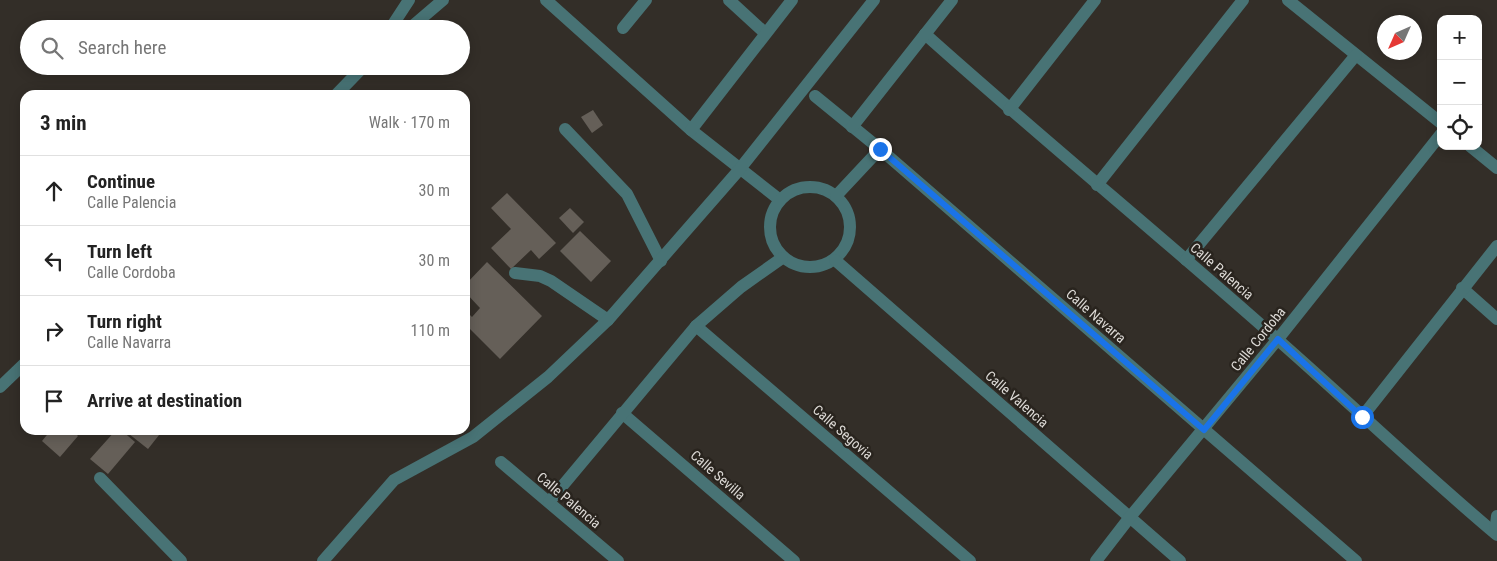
<!DOCTYPE html>
<html lang="en">
<head>
<meta charset="utf-8">
<style>
	body { margin:0; font-family:"Roboto Condensed",sans-serif; background:#f6f6f6; color:#222 }
	.controls { position:absolute; right:15px; top:15px; display:grid; overflow:hidden; border-radius:10px; box-shadow:0 2px 12px #0003 }
	.controls button { width:45px; height:45px; display:grid; place-items:center; padding:0; border:0; border-bottom:1px solid #e0e0e0; background:#fff; color:#222; font:25px sans-serif }
	.compass { position:absolute; left:1377px; top:15px; width:45px; height:45px; border-radius:50%; background:#fff; box-shadow:0 2px 12px #0003; rotate:225deg }
	.stop { position:absolute; width:15px; height:15px; margin:-11px; border:4px solid #1a73e8; border-radius:50%; background:#fff }
	.stop.end { background:#1a73e8; border-color:#fff; box-shadow:0 1px 5px #0008 }
	.list { margin:0; padding:0; list-style:none }
	h2 { display:flex; justify-content:space-between; align-items:center; height:65px; margin:0; padding:0 20px; font-size:21px }
	h2 small { font-size:16px; font-weight:400; color:#767676 }
	.list li { display:grid; grid-template-columns:32px 1fr auto; gap:15px; align-items:center; box-sizing:border-box; height:70px; padding:0 20px; border-top:1px solid #e0e0e0 }
	.list b { display:block; font-size:19px; white-space:nowrap }
	.list p { margin:0; font-size:16px; white-space:nowrap; color:#767676 }
	.list em { font-size:16px; font-style:normal; color:#767676 }
	.icon { flex:none; width:28px; height:28px; fill:none; stroke:currentColor; stroke-width:2; stroke-linecap:round; stroke-linejoin:round }
	.map { position:relative; flex:none; width:1497px; height:561px; overflow:hidden }
	.search { position:absolute; background:#fff; box-shadow:0 2px 12px #0003; left:20px; top:20px; width:450px; height:55px; display:flex; align-items:center; gap:12px; box-sizing:border-box; padding:0 18px; border-radius:28px; color:#767676; font-size:19px }
	.panel { position:absolute; background:#fff; box-shadow:0 2px 12px #0003; left:20px; top:90px; width:450px; height:345px; border-radius:15px }
	.map>svg:first-child { display:block }
	.building { fill:#655f58 }
	.lines { fill:none; stroke-linecap:round; stroke-linejoin:round }
	.minor { stroke:#487375; stroke-width:12 }
	.route { stroke:#1a73e8; stroke-width:6 }
	.labels { text-anchor:middle; dominant-baseline:central; stroke-width:5; stroke-linejoin:round; paint-order:stroke }
	.street-label { font-size:14px; fill:#dddad6; stroke:#29241e }
</style>
</head>
<body>
<div class="map">
<svg width="1497" height="561" viewBox="0 0 1497 561">
	<rect width="100%" height="100%" fill="#332e28"/>
	<!-- building -->
	<g class="building">
		<path d="M593,110l10,15 -11,8 -11,-16z"/>
		<path d="M507,193l49,50 -17,16 -8,-9 -20,19 -20,-21 20,-19 -20,-21z"/>
		<path d="M570,208l14,14 -11,11 -14,-15z"/>
		<path d="M580,231l31,30 -20,21 -31,-31z"/>
		<path d="M487,262l55,54 -42,43 -30,-30 -5,5v-24l7,7 8,-9 -15,-16v-7z"/>
		<path d="M51,430h21l6,6 -18,21 -18,-16z"/>
		<path d="M116,430h5l14,12 -27,32 -18,-15z"/>
		<path d="M124,430h39l-15,19z"/>
	</g>
	<g class="lines">
		<!-- minor -->
		<g class="minor">
			<path d="M546,0l145,130 89,70"/>
			<path d="M729,0l36,33"/>
			<path d="M1288,0l153,123"/>
			<path d="M623,28l23,-28"/>
			<path d="M390,29l19,-29"/>
			<path d="M409,29l34,-29"/>
			<path d="M925,34c116,104 236,202 352,305 74,65 145,133 220,196"/>
			<path d="M336,95l28,-29"/>
			<path d="M815,96l65,53 476,412"/>
			<path d="M1009,110l86,-110"/>
			<path d="M852,127l100,-127"/>
			<path d="M565,129l62,65 34,67"/>
			<path d="M691,130l101,-130"/>
			<path d="M1470,146l27,22"/>
			<path d="M1097,185l146,-185"/>
			<circle cx="810" cy="227" r="40"/>
			<path d="M836,196l44,-47"/>
			<path d="M835,260l345,301"/>
			<path d="M1186,260l170,-205"/>
			<path d="M515,273l25,3 11,5 57,39"/>
			<path d="M1462,288l35,31"/>
			<path d="M696,326l274,235"/>
			<path d="M0,387l25,-24"/>
			<path d="M622,413l172,148"/>
			<path d="M1362,417l135,-171"/>
			<path d="M501,462l117,99"/>
			<path d="M100,478l81,83"/>
			<path d="M549,502l147,-176 45,-39 41,-29"/>
			<path d="M1495,533l2,-17"/>
			<path d="M323,561l71,-81 79,-43 75,-60 60,-57 131,-150 135,-170"/>
			<path d="M1096,561l34,-44 148,-178 163,-205"/>
		</g>
	</g>
	<g class="lines">
		<!-- route -->
		<path class="route" d="M880,149l324,281 74,-91 84,78"/>
	</g>
	<g class="labels">
		<!-- street labels -->
		<g class="street-label">
			<text transform="translate(1222 271) rotate(41)">Calle Palencia</text>
			<text transform="translate(1096 316) rotate(41)">Calle Navarra</text>
			<text transform="translate(1258 339) rotate(-51)">Calle Cordoba</text>
			<text transform="translate(1017 399) rotate(41)">Calle Valencia</text>
			<text transform="translate(843 432) rotate(41)">Calle Segovia</text>
			<text transform="translate(718 475) rotate(41)">Calle Sevilla</text>
			<text transform="translate(569 500) rotate(40)">Calle Palencia</text>
		</g>
	</g>
</svg>
<div class="controls">
<button>+</button>
<button>−</button>
<button><svg class="icon" aria-label="locate" viewBox="0 0 24 24"><circle cx="12" cy="12" r="6"/><path d="M12 2v4M12 18v4M2 12h4M18 12h4"/></svg></button>
</div>
<svg class="compass" viewBox="-18 -18 36 36"><path d="M0-13l5 13h-10z" fill="#e53935"/><path d="M0 13l5-13h-10z" fill="#767676"/></svg>
<div class="stop" style="left:1362px;top:417px"></div>
<div class="stop end" style="left:880px;top:149px"></div>
<div class="search"><svg class="icon" aria-label="search" viewBox="0 0 24 24"><circle cx="10" cy="10" r="6"/><path d="M15 15l6 6"/></svg>Search here</div>
<section class="panel">
<h2>3 min<small>Walk · 170 m</small></h2>
<ul class="list">
<li><svg class="icon" aria-label="ahead" viewBox="0 0 24 24"><path d="M12 20V5M6 11l6-6 6 6"/></svg><div><b>Continue</b><p>Calle Palencia</p></div><em>30 m</em></li>
<li><svg class="icon" aria-label="left" viewBox="0 0 24 24"><path d="M17 20v-9H6M10 6l-5 5 5 5"/></svg><div><b>Turn left</b><p>Calle Cordoba</p></div><em>30 m</em></li>
<li><svg class="icon" aria-label="right" viewBox="0 0 24 24"><path d="M7 20v-9h11M14 6l5 5-5 5"/></svg><div><b>Turn right</b><p>Calle Navarra</p></div><em>110 m</em></li>
<li><svg class="icon" aria-label="arrive" viewBox="0 0 24 24"><path d="M6 21V4h12l-3 4 3 4H6"/></svg><div><b>Arrive at destination</b></div></li>
</ul>
</section>
</div>
</body>
</html>
